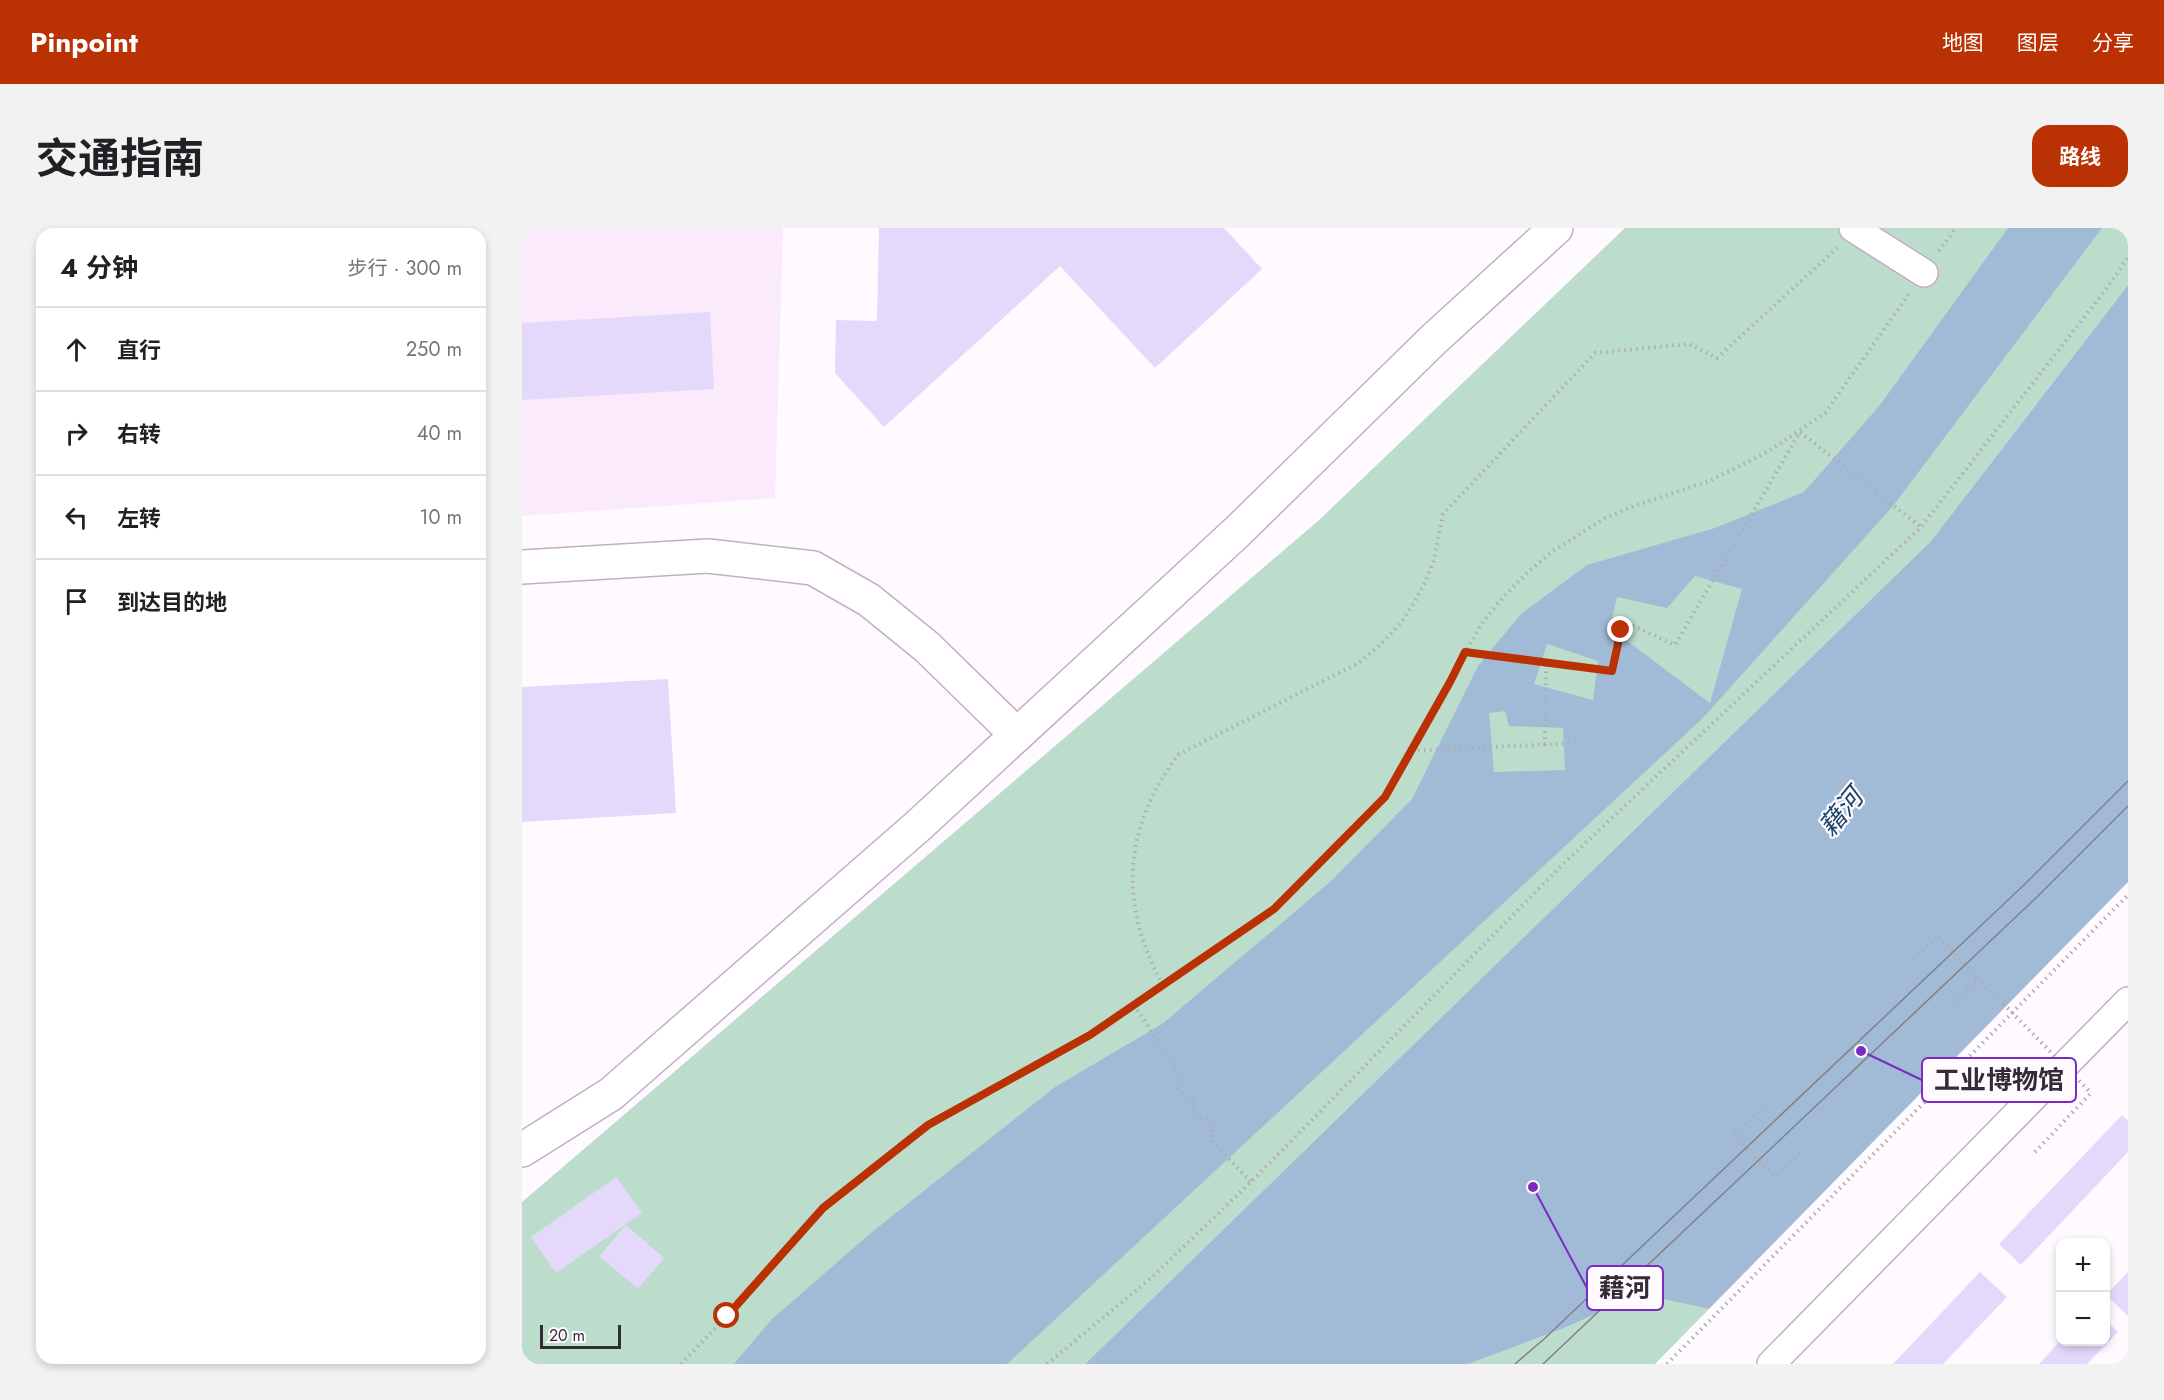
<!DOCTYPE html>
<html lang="zh">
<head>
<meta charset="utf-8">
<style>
	body { margin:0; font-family:Jost,"Noto Sans SC",sans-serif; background:#f2f2f2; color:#202124 }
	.controls { position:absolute; right:18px; bottom:18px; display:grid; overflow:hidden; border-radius:12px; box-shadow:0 3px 9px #0003 }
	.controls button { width:54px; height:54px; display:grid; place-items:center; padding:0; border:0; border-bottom:2px solid #e0e0e0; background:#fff; color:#202124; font:30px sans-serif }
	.scale { position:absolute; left:18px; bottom:15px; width:81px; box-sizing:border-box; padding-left:6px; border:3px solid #342c35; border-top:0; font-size:16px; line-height:21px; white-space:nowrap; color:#342c35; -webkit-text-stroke:4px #fefaff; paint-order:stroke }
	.stop { position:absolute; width:18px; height:18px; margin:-14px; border:4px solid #ba3104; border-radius:50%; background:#fff }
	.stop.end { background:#ba3104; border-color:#fff; box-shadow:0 2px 6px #0008 }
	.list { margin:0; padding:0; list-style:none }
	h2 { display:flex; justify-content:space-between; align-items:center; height:78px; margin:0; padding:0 24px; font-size:26px }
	h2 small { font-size:20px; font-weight:400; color:#757577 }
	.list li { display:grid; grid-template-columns:39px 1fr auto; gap:18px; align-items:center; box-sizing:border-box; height:84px; padding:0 24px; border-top:2px solid #e0e0e0 }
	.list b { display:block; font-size:22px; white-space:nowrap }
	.list em { font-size:20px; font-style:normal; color:#757577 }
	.icon { flex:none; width:33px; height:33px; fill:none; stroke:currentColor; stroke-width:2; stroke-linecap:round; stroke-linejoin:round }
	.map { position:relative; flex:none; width:1606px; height:1136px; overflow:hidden; border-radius:18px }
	header { display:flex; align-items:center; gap:36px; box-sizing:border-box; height:84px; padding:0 30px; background:#ba3104; color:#fff }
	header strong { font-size:28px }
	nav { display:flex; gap:33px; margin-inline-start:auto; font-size:21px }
	.intro { display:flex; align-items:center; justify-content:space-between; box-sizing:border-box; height:144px; padding:0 36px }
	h1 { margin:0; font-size:42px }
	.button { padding:15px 27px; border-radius:18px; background:#ba3104; color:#fff; font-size:21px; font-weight:700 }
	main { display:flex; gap:36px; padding:0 36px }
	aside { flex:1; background:#fff; border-radius:18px; box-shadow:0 3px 9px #0003 }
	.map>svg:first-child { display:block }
	.built { fill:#faeafc }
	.green { fill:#bcddcb }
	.water { fill:#a1bbd6; fill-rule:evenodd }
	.building { fill:#e4d9fb }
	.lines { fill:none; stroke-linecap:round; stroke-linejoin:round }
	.street-casing { stroke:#c3aec6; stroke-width:30 }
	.secondary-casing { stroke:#c3aec6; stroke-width:36 }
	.path { stroke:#b1abb2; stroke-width:4; stroke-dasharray:1.5 4.5; stroke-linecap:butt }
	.street { stroke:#fff; stroke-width:27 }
	.secondary { stroke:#fff; stroke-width:33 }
	.tram { stroke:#857f86; stroke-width:1.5 }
	.path-bridge { stroke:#b1abb2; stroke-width:4; stroke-dasharray:1.5 4.5; stroke-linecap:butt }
	.route { stroke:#ba3104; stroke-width:8 }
	.labels { text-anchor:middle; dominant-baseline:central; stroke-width:4.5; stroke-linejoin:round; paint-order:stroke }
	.water-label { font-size:26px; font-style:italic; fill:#1b4468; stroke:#fefaff }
	.leader { fill:none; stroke:#7b2cbf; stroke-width:2 }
	.callout-dot { fill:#7b2cbf; stroke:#fefaff; stroke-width:2 }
	.callout { fill:#fefaff; stroke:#7b2cbf; stroke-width:2 }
	.callout-label { font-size:26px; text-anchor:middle; font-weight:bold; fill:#342c35 }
</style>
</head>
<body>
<header>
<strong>Pinpoint</strong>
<nav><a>地图</a><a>图层</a><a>分享</a></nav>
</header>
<div class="intro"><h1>交通指南</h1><a class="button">路线</a></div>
<main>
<aside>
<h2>4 分钟<small>步行 · 300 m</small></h2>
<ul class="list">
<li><svg class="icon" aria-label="ahead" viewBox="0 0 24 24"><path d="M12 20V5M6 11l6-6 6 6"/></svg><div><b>直行</b></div><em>250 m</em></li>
<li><svg class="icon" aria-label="right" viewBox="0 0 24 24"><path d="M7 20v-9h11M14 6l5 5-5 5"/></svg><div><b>右转</b></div><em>40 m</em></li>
<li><svg class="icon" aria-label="left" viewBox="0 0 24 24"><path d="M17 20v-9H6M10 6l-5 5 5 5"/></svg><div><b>左转</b></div><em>10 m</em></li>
<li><svg class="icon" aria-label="arrive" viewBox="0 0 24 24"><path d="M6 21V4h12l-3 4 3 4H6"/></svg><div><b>到达目的地</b></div></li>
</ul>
</aside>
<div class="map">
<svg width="1606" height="1136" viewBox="0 0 1606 1136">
	<rect width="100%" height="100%" fill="#fefaff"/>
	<!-- built -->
	<path class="built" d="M0,0h261l-8,270 -253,18z"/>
	<!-- green -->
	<g class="green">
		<path d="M1103,0h503v57l-197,256 -846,823h-563v-162l796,-681z"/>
		<path d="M1117,1066l70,15 -54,55h-186l98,-37z"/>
	</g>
	<!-- water -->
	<g class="water">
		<path d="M1486,0h94l-209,278 -190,212 -696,646h-273l37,-44 101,-88 183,-145 107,-63 168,-142 82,-83 66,-133 43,-52 66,-49 128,-37 89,-36 76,-87zM1173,348l47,13 -32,114 -100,-75 7,-31 50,11zM1025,416l51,17 -5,39 -59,-16zM983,483l4,15 54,2 2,42 -71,2 -5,-59z"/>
		<path d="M1606,57v597l-419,427 -70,-15 -72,33 -98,37h-384l846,-823z"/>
	</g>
	<!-- building -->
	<g class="building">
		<path d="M357,0h345l38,41 -107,99 -95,-102 -176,161 -49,-54 1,-53 41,1z"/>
		<path d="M188,84l4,77 -192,11v-77z"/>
		<path d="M146,451l8,134 -154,9v-135z"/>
		<path d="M1600,887l6,6v31l-107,113 -22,-21z"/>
		<path d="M94,949l26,36 -86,60 -25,-36z"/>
		<path d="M104,997l38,33 -26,31 -39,-33z"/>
		<path d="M1458,1044l27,25 -64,67h-50z"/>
		<path d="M1606,1044v44l-22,-21z"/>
		<path d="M1584,1092l12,12 -31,32h-48l21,-23 46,1z"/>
	</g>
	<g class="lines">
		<defs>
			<g id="street">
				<path d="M1331,0l71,45"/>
				<path d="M1249,1136l357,-363"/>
			</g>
			<g id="secondary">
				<path d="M0,339l186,-11 105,12 56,32 58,47 90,88"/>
				<path d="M0,922l89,-56 307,-268 319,-294 197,-193 122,-111"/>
			</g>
		</defs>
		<!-- street casing -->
		<use href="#street" class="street-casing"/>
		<!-- secondary casing -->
		<use href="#secondary" class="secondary-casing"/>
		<!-- path -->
		<g class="path">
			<path d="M1417,23l17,-23"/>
			<path d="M943,424l147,19 11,-50 52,24 125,-213 121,95"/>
			<path d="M1023,517l1,-83"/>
			<path d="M890,523l164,-8 -1,-13"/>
			<path d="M1392,731l23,-24 41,43 -25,25"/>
			<path d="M641,757c-45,-80 -40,-158 16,-231l180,-91 22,-19 20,-21 13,-20 11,-21 9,-22 9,-46 152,-161 94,-9 28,14 120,-110"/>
			<path d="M612,777l43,65 1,20 17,11 -2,9 5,7 10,4 5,10v11l38,40"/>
			<path d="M1241,879l-30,28 42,41 27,-24"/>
			<path d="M1513,924l56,-59"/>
			<path d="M159,1136l46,-48 96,-108 105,-83 162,-90 184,-126 111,-112 65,-115 15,-30 18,-30 22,-27 24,-24 24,-20 52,-33 29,-12 75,-25 35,-17 28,-15 53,-36 84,-119"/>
			<path d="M525,1136l103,-85 101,-97 311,-317 359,-338 182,-234 25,-35"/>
			<path d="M1145,1136l461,-469"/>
		</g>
		<!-- street -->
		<use href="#street" class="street"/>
		<!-- secondary -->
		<use href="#secondary" class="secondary"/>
		<!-- tram -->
		<g class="tram">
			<path d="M993,1136l29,-25 482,-456 102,-102"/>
			<path d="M1021,1136l495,-468 90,-90"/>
		</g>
		<!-- path-bridge -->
		<path class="path-bridge" d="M1456,750l113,115"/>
	</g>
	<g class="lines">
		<!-- route -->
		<path class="route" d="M205,1088l96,-108 105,-83 162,-90 184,-126 111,-112 65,-115 15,-30 147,19 9,-41"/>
	</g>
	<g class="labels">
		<!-- water labels -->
		<g class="water-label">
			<text transform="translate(1319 584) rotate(-51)">藉河</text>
		</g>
	</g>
	<!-- callouts -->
	<path class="leader" d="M1339 823L1400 852M1011 959L1065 1060"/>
	<g class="callout-dot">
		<circle cx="1339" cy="823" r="6"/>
		<circle cx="1011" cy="959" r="6"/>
	</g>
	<g class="callout">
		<rect x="1400" y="830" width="154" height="44" rx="6"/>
		<rect x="1065" y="1038" width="76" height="44" rx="6"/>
	</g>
	<g class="callout-label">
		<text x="1477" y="861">工业博物馆</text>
		<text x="1103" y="1069">藉河</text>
	</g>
</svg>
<div class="controls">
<button>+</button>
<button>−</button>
</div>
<div class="scale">20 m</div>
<div class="stop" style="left:205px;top:1088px"></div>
<div class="stop end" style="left:1099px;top:402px"></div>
</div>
</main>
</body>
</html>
